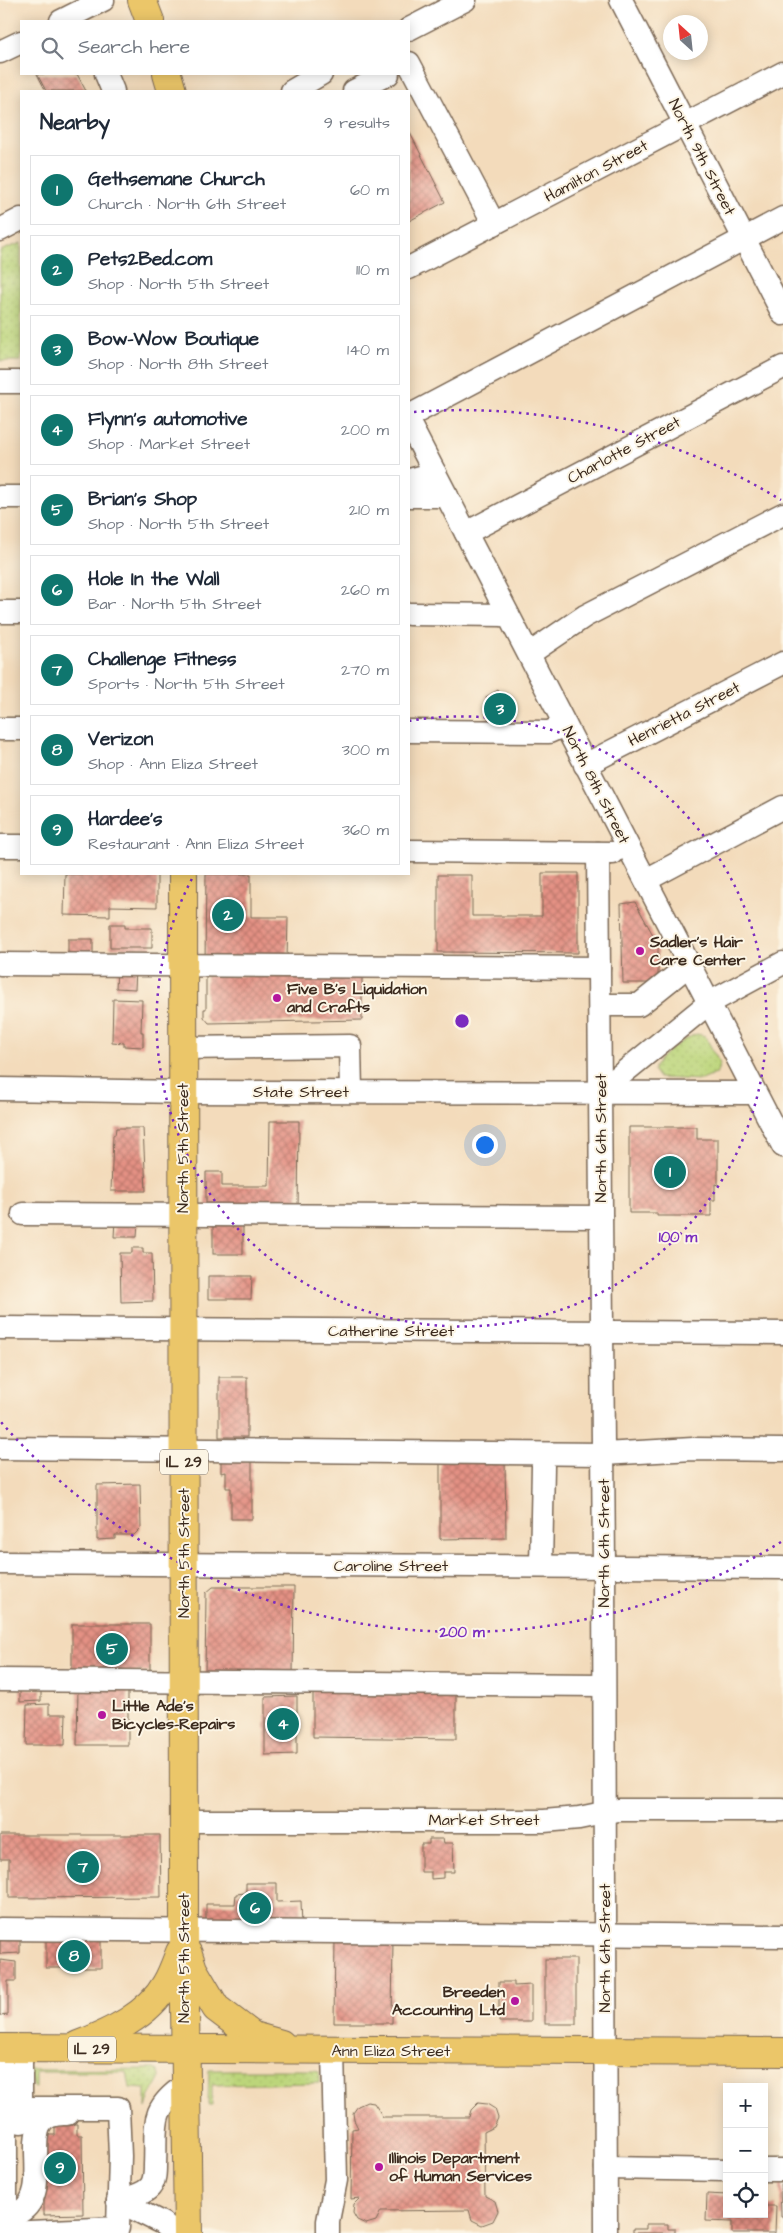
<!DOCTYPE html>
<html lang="en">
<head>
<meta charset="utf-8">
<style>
	body { margin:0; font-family:"Architects Daughter",sans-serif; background:#f6f6f7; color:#1f2937 }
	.controls { position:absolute; right:15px; bottom:15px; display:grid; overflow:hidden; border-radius:0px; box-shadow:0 2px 12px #0003 }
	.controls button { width:45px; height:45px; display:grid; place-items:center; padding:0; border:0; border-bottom:1px solid #e0e1e3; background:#fff; color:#1f2937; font:25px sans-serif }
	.compass { position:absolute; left:663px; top:15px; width:45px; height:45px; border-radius:50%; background:#fff; box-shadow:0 2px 12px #0003; rotate:333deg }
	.you { position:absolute; left:484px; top:1144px; width:18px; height:18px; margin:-12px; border:4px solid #fff; border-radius:50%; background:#1a73e8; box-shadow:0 0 0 8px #1a73e833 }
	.badge { display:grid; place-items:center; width:32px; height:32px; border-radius:50%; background:#0f766e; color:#fff; font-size:16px; font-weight:700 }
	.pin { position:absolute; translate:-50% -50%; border:2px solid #fff; box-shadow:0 1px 5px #0006 }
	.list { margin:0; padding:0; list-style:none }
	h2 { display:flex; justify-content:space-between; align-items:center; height:65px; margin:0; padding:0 20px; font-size:21px }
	h2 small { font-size:16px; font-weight:400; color:#747a83 }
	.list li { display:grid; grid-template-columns:32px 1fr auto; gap:15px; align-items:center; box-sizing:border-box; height:70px; margin:0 10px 10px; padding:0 10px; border:1px solid #e0e1e3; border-radius:0px }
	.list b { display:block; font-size:19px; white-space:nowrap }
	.list p { margin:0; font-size:16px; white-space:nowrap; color:#747a83 }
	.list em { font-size:16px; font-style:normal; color:#747a83 }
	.icon { flex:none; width:28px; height:28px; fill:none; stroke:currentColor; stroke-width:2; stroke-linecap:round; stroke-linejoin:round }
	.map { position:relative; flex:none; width:783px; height:2233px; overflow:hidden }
	.search { position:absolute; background:#fff; box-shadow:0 2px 12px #0003; left:20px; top:20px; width:390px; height:55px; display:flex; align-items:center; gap:12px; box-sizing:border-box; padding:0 18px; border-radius:0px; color:#747a83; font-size:19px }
	.panel { position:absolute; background:#fff; box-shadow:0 2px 12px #0003; left:20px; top:90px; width:390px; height:785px; border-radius:0px }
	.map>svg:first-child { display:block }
	.green { fill:url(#green-dots); stroke:#7c804c }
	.building { fill:url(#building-cross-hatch) }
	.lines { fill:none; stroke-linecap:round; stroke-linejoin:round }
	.minor-casing { stroke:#7b6855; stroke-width:25 }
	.major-casing { stroke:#7b6855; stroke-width:30 }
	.minor { stroke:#fff; stroke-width:22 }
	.major { stroke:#ebc669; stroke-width:28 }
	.ring { fill:none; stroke:#7b2cbf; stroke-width:2.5; stroke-dasharray:2.5 5 }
	.poi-dot { fill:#b5179e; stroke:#fcf5e5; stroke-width:2 }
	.labels { text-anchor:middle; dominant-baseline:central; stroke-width:4; stroke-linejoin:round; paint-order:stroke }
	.shield { fill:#fcf5e5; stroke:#75675a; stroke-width:1 }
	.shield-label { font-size:15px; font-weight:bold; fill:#3b2a1e }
	.street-label { font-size:16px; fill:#3b2a1e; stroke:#fcf5e5 }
	.poi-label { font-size:16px; font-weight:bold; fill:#3b2a1e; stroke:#fcf5e5; text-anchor:start }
	.centre { fill:#7b2cbf; stroke:#fcf5e5; stroke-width:2.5 }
	.ring-label { font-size:15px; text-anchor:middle; font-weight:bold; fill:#7b2cbf; stroke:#fcf5e5; stroke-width:4; stroke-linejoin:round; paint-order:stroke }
</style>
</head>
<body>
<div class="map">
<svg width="783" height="2233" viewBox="0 0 783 2233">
	<defs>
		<pattern id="green-dots" width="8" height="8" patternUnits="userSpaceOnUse" patternTransform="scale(1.25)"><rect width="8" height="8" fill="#bcd57a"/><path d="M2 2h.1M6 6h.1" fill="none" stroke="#a2b769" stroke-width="1.8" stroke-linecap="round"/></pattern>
		<pattern id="building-cross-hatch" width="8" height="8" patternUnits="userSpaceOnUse" patternTransform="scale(1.25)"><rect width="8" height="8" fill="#e49184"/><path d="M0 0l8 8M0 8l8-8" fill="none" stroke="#ba776b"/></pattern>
	</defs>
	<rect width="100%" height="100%" fill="#fcf5e5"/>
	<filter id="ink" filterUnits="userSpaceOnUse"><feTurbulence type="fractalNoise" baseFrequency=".02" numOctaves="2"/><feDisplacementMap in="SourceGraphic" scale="10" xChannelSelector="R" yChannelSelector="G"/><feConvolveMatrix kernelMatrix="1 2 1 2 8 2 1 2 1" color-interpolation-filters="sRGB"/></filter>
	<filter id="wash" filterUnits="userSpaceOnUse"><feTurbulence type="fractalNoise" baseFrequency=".0096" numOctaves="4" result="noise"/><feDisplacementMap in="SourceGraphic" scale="20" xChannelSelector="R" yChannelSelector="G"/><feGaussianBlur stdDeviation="1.12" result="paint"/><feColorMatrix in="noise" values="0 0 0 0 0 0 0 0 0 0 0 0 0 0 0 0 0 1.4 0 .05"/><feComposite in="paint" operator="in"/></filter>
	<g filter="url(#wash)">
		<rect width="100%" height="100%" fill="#f3dbbb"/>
		<!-- green -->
		<g class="green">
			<path d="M21,243v118h-21v-110z"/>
			<path d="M697,1034l8,2 15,28 -4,10 -14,6 -43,-2 -5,-7c0,-12 32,-34 43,-37z"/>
			<path d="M154,2069l4,2 3,6 -11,19 -4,12v-19l-16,-1 -3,-16h-91v16h-2l-5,-18z"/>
			<path d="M209,2070h105l5,1v12l-107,2v20h-4z"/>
		</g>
		<g id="blocks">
			<!-- building -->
			<g class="building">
				<path d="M37,74h40l9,17h-40z"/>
				<path d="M409,131l36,71 -36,19z"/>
				<path d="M498,690l15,25 -19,11 -8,-12 8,-4 -8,-13z"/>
				<path d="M542,873h36v80l-140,-1v-77h34v41h70z"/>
				<path d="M65,874h92v33l-47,-1v10l-46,-1z"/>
				<path d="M206,874h45v43h37l-1,43 -82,2z"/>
				<path d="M635,902l23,42v39h-35l-2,-79z"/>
				<path d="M110,924h15v4h27v20h-42z"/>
				<path d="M68,939h25v20l-25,1z"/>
				<path d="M117,970h19l-1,19 -19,-1z"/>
				<path d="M362,974v46l-153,3 -5,-6v-8h2v-33z"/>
				<path d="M113,999l29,1 -1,32h2v15l-19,-1v-3l-12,-1z"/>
				<path d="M270,1121h29l-1,90h-92v-39h16v14h47z"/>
				<path d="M629,1127h68v12h21v46l-3,-1v16h-4v16h-54v-3h-28z"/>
				<path d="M116,1128h27l3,63h-35l2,-56h2z"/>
				<path d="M115,1220h23l-1,17h-23z"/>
				<rect x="213" y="1223" width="30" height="31"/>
				<path d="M132,1248h11v5h9l1,48 -32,1 -1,-49h12z"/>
				<path d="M208,1276h44l-1,23h-43z"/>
				<rect x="219" y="1377" width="28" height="60"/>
				<path d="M221,1455l31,7v57h-21v-31h-5v-16l-5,1z"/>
				<path d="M440,1458h65l1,80 -66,1z"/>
				<path d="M140,1484l1,44 -7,7h-19v4l-18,1v-55z"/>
				<path d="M213,1587h81l-1,88h-88l1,-82z"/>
				<path d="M72,1624h78v48l-78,1z"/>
				<path d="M78,1687h50v58h-51z"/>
				<path d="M20,1689h21v12l-21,1z"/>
				<path d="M313,1689l143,1v49l-143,-2z"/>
				<path d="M297,1696v58l-32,1v-58z"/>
				<path d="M49,1704v10h17l-1,31h-39l1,-40z"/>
				<path d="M0,1835h160l1,62 -152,1v-39h-9z"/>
				<path d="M429,1839h14l1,4h9l1,29h-11v6l-12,1v-7h-10v-28h8z"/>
				<path d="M246,1883h31v19l24,-1 1,25h-96v-22h29l1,-10 10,-1z"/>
				<path d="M0,1933h20v20l-20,1z"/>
				<path d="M101,1938v30h-55v-28z"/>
				<path d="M335,1938h58l-1,85h-58z"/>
				<rect x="545" y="1959" width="31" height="65"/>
				<path d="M0,1960l16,2v19h-8v34l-8,1z"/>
				<path d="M499,1982h15v4l17,-1v37h-32z"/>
				<path d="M367,2102l7,1 9,14h86l2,-7 7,-7 9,1 8,5 3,9 -4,9 -10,5 1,64 10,5 3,10 -5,10 -11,4 -10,-5 -3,-10 -88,1 -5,10 -10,3 -9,-4 -4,-7 1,-9 6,-6 -9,1 1,-70 6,-1 -4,-8 -1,-7 5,-7z"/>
				<path d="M55,2124h22v11h5l1,79 -39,1v-80h11z"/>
				<path d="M780,2184h3v33h-2z"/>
				<path d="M707,2194l20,1v19h37v-8h12l-1,27h-43v-11l-26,-1z"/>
				<path d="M646,2224h22v5h7v4h-42v-4h13z"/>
			</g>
		</g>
	</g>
	<g filter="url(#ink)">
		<use href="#blocks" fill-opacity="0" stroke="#7b6855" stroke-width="1"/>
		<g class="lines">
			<defs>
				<g id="minor">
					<path d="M621,0l162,314"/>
					<path d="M61,21l42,-21"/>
					<path d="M409,29l56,-29"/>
					<path d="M0,52l21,-10"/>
					<path d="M409,63l85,161"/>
					<path d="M106,74l7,17"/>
					<path d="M292,91l29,-17"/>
					<path d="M354,91l34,-17"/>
					<path d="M0,230l21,-11"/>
					<path d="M409,268l374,-195"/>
					<path d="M0,382h21"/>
					<path d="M409,416l374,-198"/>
					<path d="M409,423l374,723"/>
					<path d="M409,480l26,-7"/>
					<path d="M409,496h38"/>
					<path d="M0,497h21"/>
					<path d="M466,533l317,-166"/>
					<path d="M0,612h21"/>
					<path d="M409,614l99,1"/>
					<path d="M529,654l56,-38 198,-102"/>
					<path d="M0,729h21"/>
					<path d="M409,731l140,1 16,-7"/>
					<path d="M585,765l198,-102"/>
					<path d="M0,846h21"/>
					<path d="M409,851l204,2"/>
					<path d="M598,853l6,713 2,667"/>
					<path d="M646,880l137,-73"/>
					<path d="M0,964l599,4"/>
					<path d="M600,1005h39l50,-40"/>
					<path d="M183,1048l167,-2 1,45"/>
					<path d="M0,1089l183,3 572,1"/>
					<path d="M601,1091l108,-88 74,-40"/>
					<path d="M23,1214l578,3"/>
					<path d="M0,1328l783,5"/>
					<path d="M0,1448l603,6 90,-5 90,1"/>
					<path d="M0,1563l783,5"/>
					<path d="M541,1566l2,-100"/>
					<path d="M0,1680l603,5"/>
					<path d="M184,1821h360l35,-3 39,-8h165"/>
					<path d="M0,1929l783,7"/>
					<path d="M0,2108h118l2,48 -2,72 -110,5"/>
					<path d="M21,2122v-73"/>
					<path d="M606,2168l121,2"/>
					<path d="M764,2170h19"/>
					<path d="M118,2201c10,-3 25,-6 32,-14 5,-6 5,-15 5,-22 2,-40 -7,-55 30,-80"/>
					<path d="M118,2201l44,22 11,10"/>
					<path d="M0,2213l20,-1c39,-24 -12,-101 47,-98"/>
					<path d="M6,2227v-179"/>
					<path d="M328,2233v-12l8,-41 -3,-129"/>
				</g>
				<g id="major">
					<path d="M142,0l8,21"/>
					<path d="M167,74l5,17"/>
					<path d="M183,874l1,1057 4,302"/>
					<path d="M188,1954l5,15 23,39 37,28 28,8"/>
					<path d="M78,2045c32,-12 71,-30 88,-61 6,-10 10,-22 14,-32"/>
					<path d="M0,2048l783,4"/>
				</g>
			</defs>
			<!-- minor casing -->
			<use href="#minor" class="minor-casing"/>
			<!-- major casing -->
			<use href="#major" class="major-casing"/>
			<!-- minor -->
			<use href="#minor" class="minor"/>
			<!-- major -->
			<use href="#major" class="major"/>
		</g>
	</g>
	<!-- distance rings -->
	<g class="ring">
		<path d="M409 721A305 305 0 1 1 194 875"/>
		<path d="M781 1542A611 611 0 0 1 1 1422M414 412A611 611 0 0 1 781 500"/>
	</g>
	<!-- markers -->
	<g class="poi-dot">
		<circle cx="640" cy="951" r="5"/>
		<circle cx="277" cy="998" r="5"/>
		<circle cx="102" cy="1715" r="5"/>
		<circle cx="515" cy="2001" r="5"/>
		<circle cx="379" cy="2167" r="5"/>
	</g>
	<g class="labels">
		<!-- shield labels -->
		<g class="shield">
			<rect x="160" y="1449.5" width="48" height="25" rx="4"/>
			<rect x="68" y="2036.5" width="48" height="25" rx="4"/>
		</g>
		<g class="shield-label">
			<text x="184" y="1462">IL 29</text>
			<text x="92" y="2049">IL 29</text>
		</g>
		<!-- street labels -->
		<g class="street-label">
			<text transform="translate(702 157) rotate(63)">North 9th Street</text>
			<text transform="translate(596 171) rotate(-28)">Hamilton Street</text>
			<text transform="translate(624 450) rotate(-28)">Charlotte Street</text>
			<text transform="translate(684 714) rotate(-27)">Henrietta Street</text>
			<text transform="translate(596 785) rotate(63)">North 8th Street</text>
			<text x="301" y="1092">State Street</text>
			<text transform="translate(601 1138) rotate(-90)">North 6th Street</text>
			<text transform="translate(183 1148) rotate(-90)">North 5th Street</text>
			<text x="391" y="1331">Catherine Street</text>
			<text transform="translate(604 1543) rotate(-90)">North 6th Street</text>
			<text transform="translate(184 1553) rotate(-90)">North 5th Street</text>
			<text x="391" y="1566">Caroline Street</text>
			<text x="484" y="1820">Market Street</text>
			<text transform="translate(605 1948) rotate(-90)">North 6th Street</text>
			<text transform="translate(184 1958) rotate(-90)">North 5th Street</text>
			<text x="391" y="2051">Ann Eliza Street</text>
		</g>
		<!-- poi labels -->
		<g class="poi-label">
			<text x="650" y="942">Sadler's Hair<tspan x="650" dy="18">Care Center</tspan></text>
			<text x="287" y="989">Five B's Liquidation<tspan x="287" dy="18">and Crafts</tspan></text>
			<text x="112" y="1706">Little Ade's<tspan x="112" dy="18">Bicycles-Repairs</tspan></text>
			<text x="505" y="1992" text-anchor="end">Breeden<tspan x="505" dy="18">Accounting Ltd</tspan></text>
			<text x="389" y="2158">Illinois Department<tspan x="389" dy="18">of Human Services</tspan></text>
		</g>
	</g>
	<circle cx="462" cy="1021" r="8" class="centre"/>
	<g class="ring-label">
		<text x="678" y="1242">100 m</text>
		<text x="462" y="1637">200 m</text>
	</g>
</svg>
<div class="controls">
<button>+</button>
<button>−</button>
<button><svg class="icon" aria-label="locate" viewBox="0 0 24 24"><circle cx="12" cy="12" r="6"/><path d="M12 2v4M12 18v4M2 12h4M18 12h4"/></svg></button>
</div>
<svg class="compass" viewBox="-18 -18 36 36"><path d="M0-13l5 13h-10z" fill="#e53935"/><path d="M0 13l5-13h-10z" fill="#747a83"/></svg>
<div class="you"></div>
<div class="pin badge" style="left:670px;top:1172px">1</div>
<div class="pin badge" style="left:228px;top:915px">2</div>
<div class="pin badge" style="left:500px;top:709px">3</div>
<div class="pin badge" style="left:283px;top:1724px">4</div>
<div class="pin badge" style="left:112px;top:1649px">5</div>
<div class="pin badge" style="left:255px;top:1908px">6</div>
<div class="pin badge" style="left:83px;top:1867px">7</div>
<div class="pin badge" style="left:74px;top:1956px">8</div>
<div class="pin badge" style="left:60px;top:2168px">9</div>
<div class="search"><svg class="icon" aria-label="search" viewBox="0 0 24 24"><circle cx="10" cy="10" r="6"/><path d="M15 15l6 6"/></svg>Search here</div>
<section class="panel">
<h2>Nearby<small>9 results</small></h2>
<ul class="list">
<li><span class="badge">1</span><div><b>Gethsemane Church</b><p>Church · North 6th Street</p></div><em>60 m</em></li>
<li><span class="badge">2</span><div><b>Pets2Bed.com</b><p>Shop · North 5th Street</p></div><em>110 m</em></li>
<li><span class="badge">3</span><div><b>Bow-Wow Boutique</b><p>Shop · North 8th Street</p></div><em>140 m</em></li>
<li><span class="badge">4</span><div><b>Flynn's automotive</b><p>Shop · Market Street</p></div><em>200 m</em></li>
<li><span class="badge">5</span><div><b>Brian’s Shop</b><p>Shop · North 5th Street</p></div><em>210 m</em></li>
<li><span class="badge">6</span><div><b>Hole In the Wall</b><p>Bar · North 5th Street</p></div><em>260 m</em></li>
<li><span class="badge">7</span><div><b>Challenge Fitness</b><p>Sports · North 5th Street</p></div><em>270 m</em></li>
<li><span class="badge">8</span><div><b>Verizon</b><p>Shop · Ann Eliza Street</p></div><em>300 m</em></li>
<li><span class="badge">9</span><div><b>Hardee's</b><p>Restaurant · Ann Eliza Street</p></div><em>360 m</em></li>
</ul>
</section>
</div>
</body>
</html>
